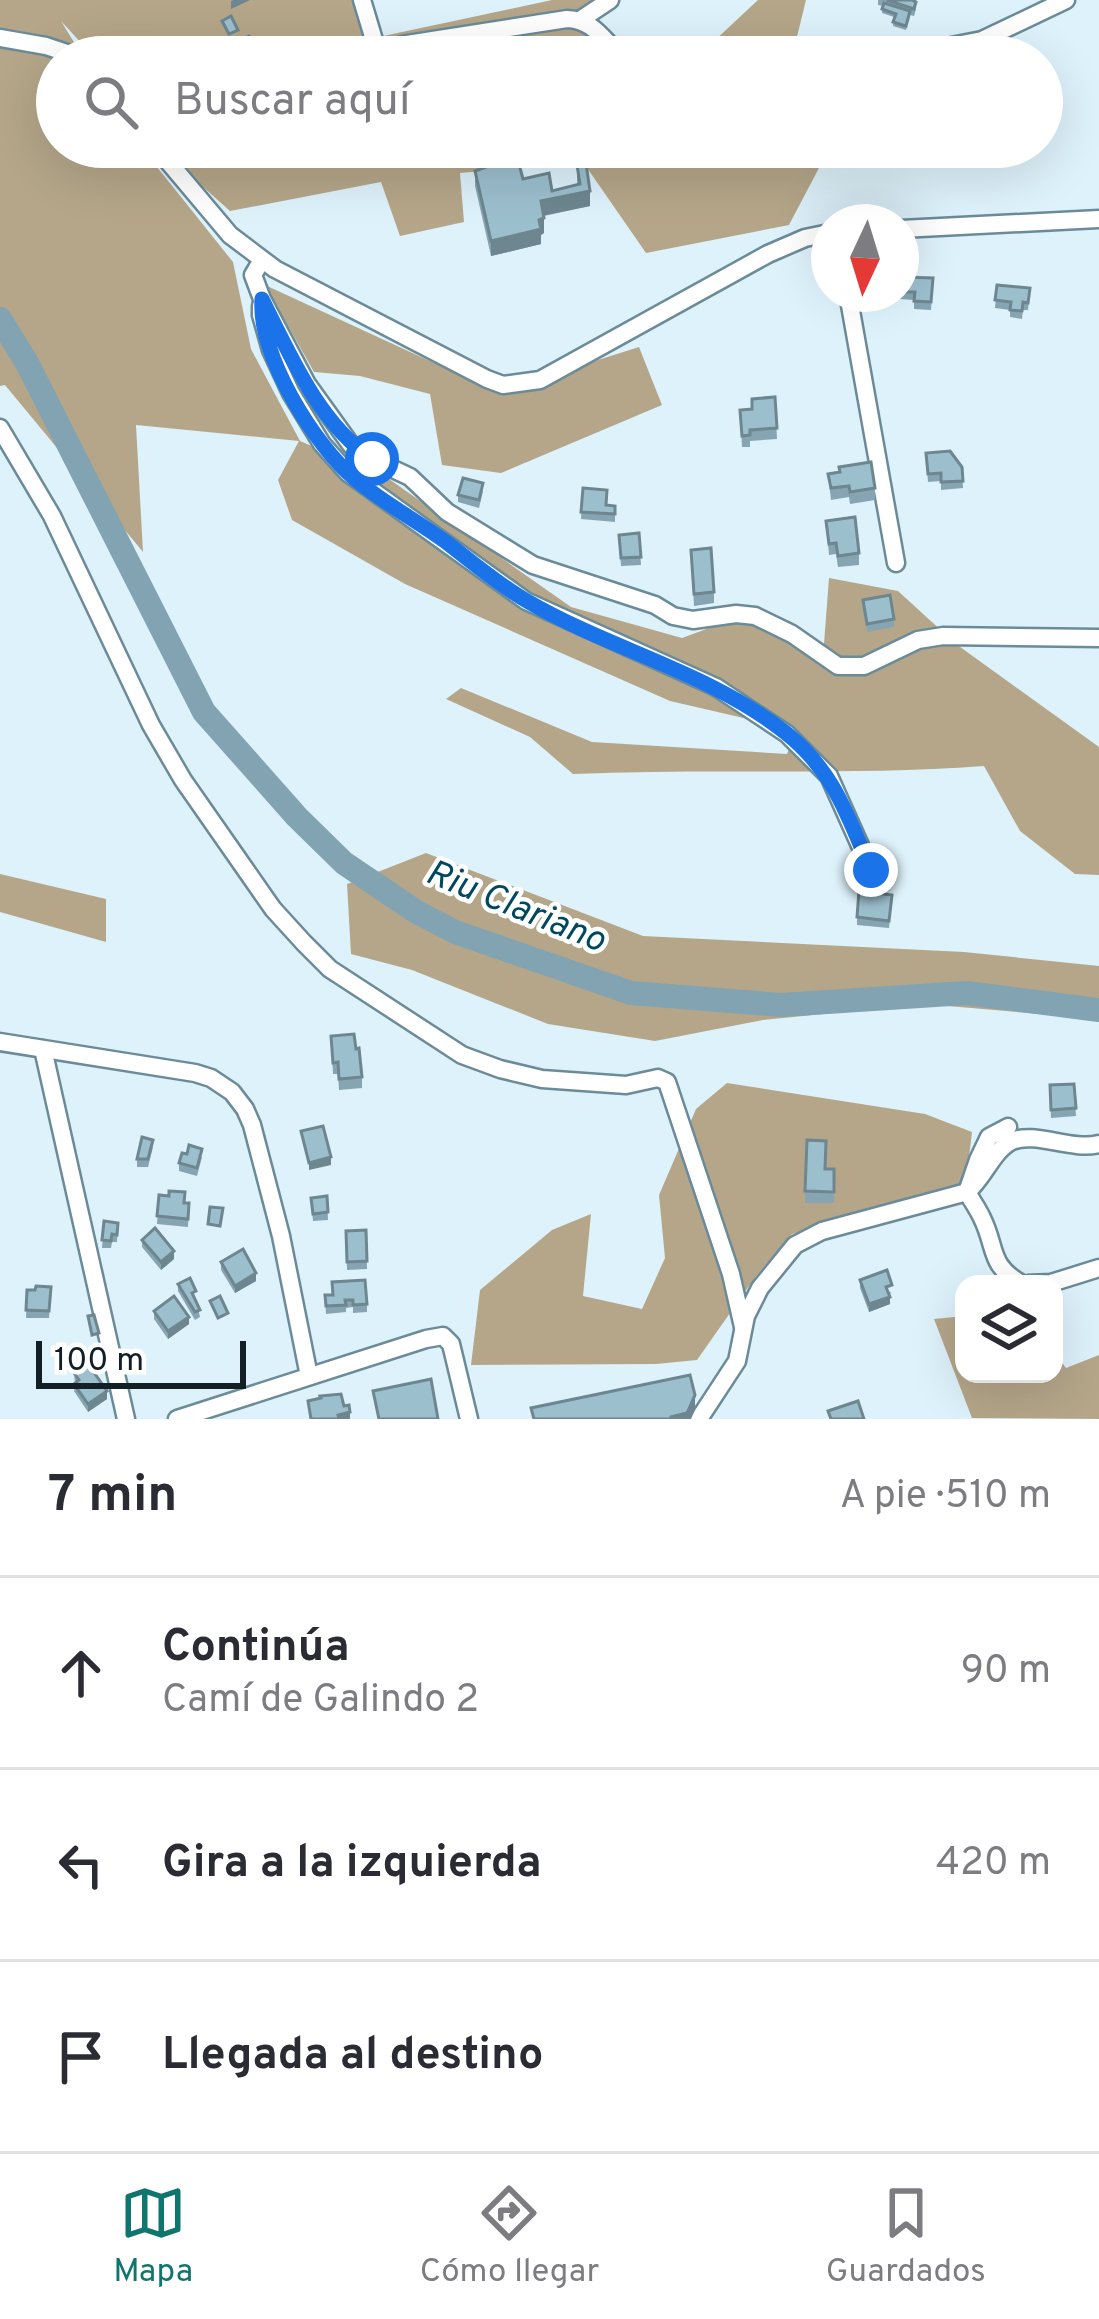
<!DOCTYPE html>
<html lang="es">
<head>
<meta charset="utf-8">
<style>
	body { margin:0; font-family:Overpass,sans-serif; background:#f2f2f3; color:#2b2b33 }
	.controls { position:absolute; right:36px; bottom:36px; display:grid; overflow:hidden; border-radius:24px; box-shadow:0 12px 48px #0002 }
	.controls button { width:108px; height:108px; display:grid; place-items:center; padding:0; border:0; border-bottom:3px solid #e1e1e2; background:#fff; color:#2b2b33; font:60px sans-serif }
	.compass { position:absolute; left:811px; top:204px; width:108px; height:108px; border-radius:50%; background:#fff; box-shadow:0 12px 48px #0002; rotate:184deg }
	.scale { position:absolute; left:36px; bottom:30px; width:210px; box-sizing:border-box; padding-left:12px; border:6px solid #121f25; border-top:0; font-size:33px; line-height:42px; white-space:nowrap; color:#121f25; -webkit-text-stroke:9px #fff; paint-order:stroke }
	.stop { position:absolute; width:36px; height:36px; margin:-27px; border:9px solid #1a73e8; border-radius:50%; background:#fff }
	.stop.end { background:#1a73e8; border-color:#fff; box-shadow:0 3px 12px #0008 }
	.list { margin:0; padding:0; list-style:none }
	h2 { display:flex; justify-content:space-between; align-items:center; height:156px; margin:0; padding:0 48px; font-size:51px }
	h2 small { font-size:39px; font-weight:400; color:#7c7c81 }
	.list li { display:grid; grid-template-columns:78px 1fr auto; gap:36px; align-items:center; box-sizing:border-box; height:192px; padding:0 48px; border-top:3px solid #e1e1e2 }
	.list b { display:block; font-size:45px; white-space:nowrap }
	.list p { margin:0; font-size:39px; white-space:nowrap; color:#7c7c81 }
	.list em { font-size:39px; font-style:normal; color:#7c7c81 }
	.icon { flex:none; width:66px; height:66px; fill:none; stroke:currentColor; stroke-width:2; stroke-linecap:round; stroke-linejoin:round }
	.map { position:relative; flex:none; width:1099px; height:1419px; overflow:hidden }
	.search { position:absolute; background:#fff; box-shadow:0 12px 48px #0002; left:36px; right:36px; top:36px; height:132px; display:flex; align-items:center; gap:30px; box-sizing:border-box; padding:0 42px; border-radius:66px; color:#7c7c81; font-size:45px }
	.sheet { height:732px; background:#fff }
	nav { display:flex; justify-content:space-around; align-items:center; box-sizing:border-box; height:168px; border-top:3px solid #e1e1e2; background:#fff; font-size:33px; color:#7c7c81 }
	nav a { display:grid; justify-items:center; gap:6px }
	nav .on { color:#0f766e }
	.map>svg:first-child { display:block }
	.forest { fill:#b5a689 }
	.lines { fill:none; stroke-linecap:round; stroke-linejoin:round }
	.river { stroke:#81a3b2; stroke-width:24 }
	.minor-casing { stroke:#6b8b99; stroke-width:21 }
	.minor { stroke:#fff; stroke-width:16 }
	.wall { fill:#86a4b1 }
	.shaded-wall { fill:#6d8690 }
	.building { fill:#9cbfce; stroke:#6d8690; stroke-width:3 }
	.route { stroke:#1a73e8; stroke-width:15 }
	.labels { text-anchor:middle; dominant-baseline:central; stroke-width:9; stroke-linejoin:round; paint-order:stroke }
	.water-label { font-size:36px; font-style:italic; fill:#00485f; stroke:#fff }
</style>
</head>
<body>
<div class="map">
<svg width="1099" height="1419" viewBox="0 0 1099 1419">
	<rect width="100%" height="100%" fill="#def2fb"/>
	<!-- forest -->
	<g class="forest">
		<path d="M0,0h355l19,38 178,-38h65l-35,32 70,25h-558l-33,-36 22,36h-26v90h84l92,115 18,87 49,92 89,38 182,128 111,31 57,-21 84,40 6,-79 69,13 58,53 143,103v128l-24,-1 -55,-43 -36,-65c-137,10 -274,2 -411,8l-43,-37 -84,-38 15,-11 131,54 195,12 9,-24 -126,-29 -265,-117 -113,-64 -14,-40 21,-39 -163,-16 7,127 -138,-167 -5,1z"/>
		<path d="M758,0h48l-14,57h-95z"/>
		<path d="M170,147h660l-41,78 -143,28 -63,-91 -123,11 4,49 -64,14 -19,-54 -151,29 -28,-25z"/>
		<path d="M265,285l232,107 142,-45 23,58 -161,68 -59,-8 -12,-71 -70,-18 -46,-4z"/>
		<path d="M426,853l217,83 321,16 135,14v53l-175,-15 -161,16 -108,21 -107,-17 -136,-54 -61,-16 -4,-70z"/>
		<path d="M0,874l106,25v43l-106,-30z"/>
		<path d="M727,1083l198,31 47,18 -6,51 -174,51 -36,42 -59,84 -41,4 -185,1 9,-75 72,-60 39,-16 -8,82 59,13 23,-51 -6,-63 37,-86z"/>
		<path d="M964,1316v58h90v-23l12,17 33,-13v64l-127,-1 -38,-99z"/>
	</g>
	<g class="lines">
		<!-- river -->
		<path class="river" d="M0,319l27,44 177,349 93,105 47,46 71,48 40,21 176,61 150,12 185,-12 133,17"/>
		<defs>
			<g id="minor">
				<path d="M362,0l15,50"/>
				<path d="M580,20l30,-20"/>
				<path d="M0,38l46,8 33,11"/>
				<path d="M354,57l53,-13 160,-25c21,1 30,12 44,27"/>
				<path d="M895,57l87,-17 84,-40"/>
				<path d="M156,147l74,88 45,34 212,110 16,6 37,-5 228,-126 37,-16 24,-5"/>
				<path d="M901,229l198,-10"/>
				<path d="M262,260l-9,15 9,24 45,85 44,61 21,14 38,18 37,35 86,53 122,40 18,11 20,4 43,-6 19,2 37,18 46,32h26l54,-26 25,-4 156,2"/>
				<path d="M848,294l48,269"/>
				<path d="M261,306v9l10,35 20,43 31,51 26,29 178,128 190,86 71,47 42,42 42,94"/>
				<path d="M0,428l52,88 99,209 32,55 90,129 31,34 26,26 132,86 38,14 42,10 84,6 32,-7 9,4 64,192 12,53"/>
				<path d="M0,1042l195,31 16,5 21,14 13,17 7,16 29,111 28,140"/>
				<path d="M43,1049l83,370"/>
				<path d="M1008,1127l-19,10 -11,23 -11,32c5,9 11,17 15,26 15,30 6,47 40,66"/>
				<path d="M1028,1284l23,-1 48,-15"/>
				<path d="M177,1419l249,-80 17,-3 8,8 18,75"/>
				<path d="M699,1419l38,-58 9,-45 14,-28 35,-43 27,-14 145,-39c17,-14 26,-42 45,-51 23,-10 60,10 87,3"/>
			</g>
		</defs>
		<!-- minor casing -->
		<use href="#minor" class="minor-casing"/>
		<!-- minor -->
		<use href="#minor" class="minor"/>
	</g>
	<!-- wall -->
	<g class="wall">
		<path d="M878,0h34l4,9 -2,7 -4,-1 -4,15 -13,-4 1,-9 -12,-4 1,-7 -5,-1z"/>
		<path d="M577,165l13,41 -46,10v17l-3,2v9l-50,12 -16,-70v-15l77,20 25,-6z"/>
		<path d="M901,277l32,1 -2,32 -17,-1v-9l-15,-1z"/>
		<path d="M997,285l33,3 -2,22h-5l-1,9 -12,-2v-7l-15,-2z"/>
		<path d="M775,397l2,42 -27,2v6h-8l-2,-37 12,-1z"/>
		<path d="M926,453l36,14 1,21 -22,2v-9l-13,1z"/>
		<path d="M828,474l47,14v12l-25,4 -1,-7 -18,3z"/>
		<path d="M583,488l23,17 9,1v16l-34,-3z"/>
		<path d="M483,491l-4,17 -21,-6v-7z"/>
		<path d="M826,521l33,32v12l-21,2 -2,-13 -7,1z"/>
		<path d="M639,533l2,32 -20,1 -2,-31z"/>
		<path d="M691,550l23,42v11l-20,3z"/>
		<path d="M863,600l31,19v8l-27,5z"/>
		<path d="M892,895l-3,33 -32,-3v-8z"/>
		<path d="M331,1036l25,13 6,28v11l-23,2 -1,-16h-5z"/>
		<path d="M1074,1084l2,32 -25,2 -1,-33z"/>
		<path d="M807,1140l18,29h9v34h-29z"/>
		<path d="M153,1147l-5,20h-11v-8z"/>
		<path d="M187,1154l15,3 -5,19 -18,-5v-8z"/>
		<path d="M159,1195l30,8 -1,24 -31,-3z"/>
		<path d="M327,1196l1,24 -15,1 -2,-23z"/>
		<path d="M104,1221l14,2 -1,19h-5l-1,6h-9z"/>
		<path d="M366,1230l1,39 -20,1 -1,-39z"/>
		<path d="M142,1240l32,19 -13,11 -19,-23z"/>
		<path d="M221,1262l35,19 -21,12 -14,-23z"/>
		<path d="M860,1280l32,13 -3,1 1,10 -21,8 -9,-24z"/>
		<path d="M178,1284l18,15 4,18 -5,3 -17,-29z"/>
		<path d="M51,1287l-2,31h-23l1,-28z"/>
		<path d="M325,1295h7l35,9v8l-14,1v-6l-7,1v4l-20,2z"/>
		<path d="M154,1311l35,13 -21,15 -14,-20z"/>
		<path d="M74,1373l22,3 11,23 -19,13 -14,-21 1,-8z"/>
	</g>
	<!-- shaded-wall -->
	<g class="shaded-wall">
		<path d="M234,0h16l-19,9v-8z"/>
		<path d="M590,191v15l-49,10v-15z"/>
		<path d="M544,218v15l-3,2v9l-50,12v-15z"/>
		<path d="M331,1157v8l-22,5v-7z"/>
		<path d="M174,1251v8l-13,11v-8z"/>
		<path d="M256,1273v8l-21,12v-7z"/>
		<path d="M890,1297v7l-21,8v-8z"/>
		<path d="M189,1317v7l-21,15v-8z"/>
		<path d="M107,1391v8l-19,13v-8z"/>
		<path d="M695,1395v15l-4,9h-20v-2z"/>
		<path d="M350,1412v7h-12v-4z"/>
	</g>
	<!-- building -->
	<g class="building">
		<path d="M887,0h25l4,2 -2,7z"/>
		<path d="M884,3l26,8 -4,15 -13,-4 3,-8 -14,-5z"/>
		<path d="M231,16l7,14 -9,4 -7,-13z"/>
		<path d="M249,36l11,20 -2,1h-12l-8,-15z"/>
		<path d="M757,41l4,16h-15l-4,-12z"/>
		<path d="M586,44l2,13h-22l-1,-7 4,-1v-4z"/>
		<path d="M954,49l1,8h-21l-1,-6z"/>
		<path d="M275,50l4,7h-17z"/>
		<path d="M499,52l1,5h-24v-1z"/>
		<path d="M929,52l1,5 -28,-1z"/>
		<path d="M488,162l31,2 4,15 26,-6 3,18 28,-7 -3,-19 9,-2 4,28 -49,10 3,17 -5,2 2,9 -50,12 -16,-70 11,-4z"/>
		<path d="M901,277l32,1 -2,24 -17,-1 1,-9h-14z"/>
		<path d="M997,285l33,3 -2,15 -5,-1 -1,9 -12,-1 1,-8 -16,-2z"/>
		<path d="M775,397l2,31 -27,2v5l-8,1 -2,-26 12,-1v-10z"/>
		<path d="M950,451l12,16 1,14 -22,1v-9l-13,1 -2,-21z"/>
		<path d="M871,462l4,26 -25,4 -1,-6 -18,2 -3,-14 12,-2 -1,-5z"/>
		<path d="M463,478l20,5 -4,17 -21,-5z"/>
		<path d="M583,488l24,2 -1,15 9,1v8l-34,-2z"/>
		<path d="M855,517l4,36 -21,3 -2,-13 -7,1 -3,-23z"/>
		<path d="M639,533l2,24 -20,1 -2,-23z"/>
		<path d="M711,548l3,44 -20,2 -3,-44z"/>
		<path d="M890,595l4,24 -27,5 -4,-24z"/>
		<path d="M859,891l33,4 -3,26 -32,-4z"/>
		<path d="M354,1034l2,15 3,-1 3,29 -23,2 -1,-17 -5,1 -2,-27z"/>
		<path d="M1074,1084l2,24 -25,2 -1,-25z"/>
		<path d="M323,1126l8,31 -22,6 -8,-32z"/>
		<path d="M142,1137l11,3 -5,19h-11z"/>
		<path d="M807,1140l19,1 -1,28h9v23l-29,-1z"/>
		<path d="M189,1145l13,4 -5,19 -18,-5 3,-10 5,1z"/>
		<path d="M169,1191l16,1 -1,11h5l-1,16 -31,-3 2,-21 10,1z"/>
		<path d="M327,1196l1,16 -15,2 -2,-16z"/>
		<path d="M210,1207l13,1 -3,18 -12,-2z"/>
		<path d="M104,1221l14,2 -1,12 -5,-1 -1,7 -9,-1z"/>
		<path d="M155,1228l19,23 -13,11 -19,-22z"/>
		<path d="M366,1230l1,31 -20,1 -1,-31z"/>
		<path d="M243,1249l13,24 -21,13 -14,-24z"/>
		<path d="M887,1270l5,15 -6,2 4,10 -21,7 -9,-24z"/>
		<path d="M190,1278l6,13 -4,2 8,17 -5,2 -17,-28z"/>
		<path d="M365,1280l2,24 -14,1v-5h-8l1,5 -20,1 -1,-11h8l-1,-13z"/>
		<path d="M36,1286l15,1 -2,24 -23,-1 1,-20h8z"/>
		<path d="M174,1296l15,21 -21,14 -14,-20z"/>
		<path d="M220,1296l8,17 -10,5 -8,-17z"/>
		<path d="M94,1315l5,18 -7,2 -4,-19z"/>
		<path d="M92,1361l5,7 -4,3 14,20 -19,13 -14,-20 5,-4 -5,-7z"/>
		<path d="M690,1375l5,20 -8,18 -16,4v2h-137l-3,-11z"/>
		<path d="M431,1379l7,40h-59l-6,-28z"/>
		<path d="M341,1394l3,12 5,-1 1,7 -12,3 1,4h-28l-3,-18 13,-3 -1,-2z"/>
		<path d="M858,1401l6,18h-33l-3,-8z"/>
	</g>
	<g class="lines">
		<!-- route -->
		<path class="route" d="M372,459c-53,-36 -82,-104 -110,-160 -4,56 52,146 94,181 28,23 61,41 90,62 26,20 53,43 81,59 84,49 182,71 259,132 48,38 62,84 85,137"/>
	</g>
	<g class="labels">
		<!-- water labels -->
		<g class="water-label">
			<text transform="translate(515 908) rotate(22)">Riu Clariano</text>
		</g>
	</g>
</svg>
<div class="controls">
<button><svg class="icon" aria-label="layers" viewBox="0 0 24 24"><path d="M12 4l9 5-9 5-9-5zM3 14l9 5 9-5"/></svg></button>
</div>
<svg class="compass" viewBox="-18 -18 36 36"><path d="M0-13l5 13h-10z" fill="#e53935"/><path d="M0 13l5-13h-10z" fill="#7c7c81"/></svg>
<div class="scale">100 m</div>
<div class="stop" style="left:372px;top:459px"></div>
<div class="stop end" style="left:871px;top:870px"></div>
<div class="search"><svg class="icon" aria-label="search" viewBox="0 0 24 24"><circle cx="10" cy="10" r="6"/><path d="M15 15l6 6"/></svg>Buscar aquí</div>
</div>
<section class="sheet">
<h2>7 min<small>A pie · 510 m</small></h2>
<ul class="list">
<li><svg class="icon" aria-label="ahead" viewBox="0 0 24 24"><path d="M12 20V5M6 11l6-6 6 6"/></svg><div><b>Continúa</b><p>Camí de Galindo 2</p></div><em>90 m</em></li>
<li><svg class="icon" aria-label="left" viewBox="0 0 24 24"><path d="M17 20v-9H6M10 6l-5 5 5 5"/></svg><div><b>Gira a la izquierda</b></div><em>420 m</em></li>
<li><svg class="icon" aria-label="arrive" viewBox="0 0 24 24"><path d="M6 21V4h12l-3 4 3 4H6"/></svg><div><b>Llegada al destino</b></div></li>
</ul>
</section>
<nav>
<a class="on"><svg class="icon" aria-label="map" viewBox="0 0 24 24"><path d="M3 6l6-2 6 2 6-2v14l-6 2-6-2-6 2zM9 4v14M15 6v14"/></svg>Mapa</a>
<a><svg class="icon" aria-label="directions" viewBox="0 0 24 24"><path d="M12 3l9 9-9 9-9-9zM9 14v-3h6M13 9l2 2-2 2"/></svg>Cómo llegar</a>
<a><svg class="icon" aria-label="saved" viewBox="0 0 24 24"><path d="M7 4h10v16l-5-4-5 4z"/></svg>Guardados</a>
</nav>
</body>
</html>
